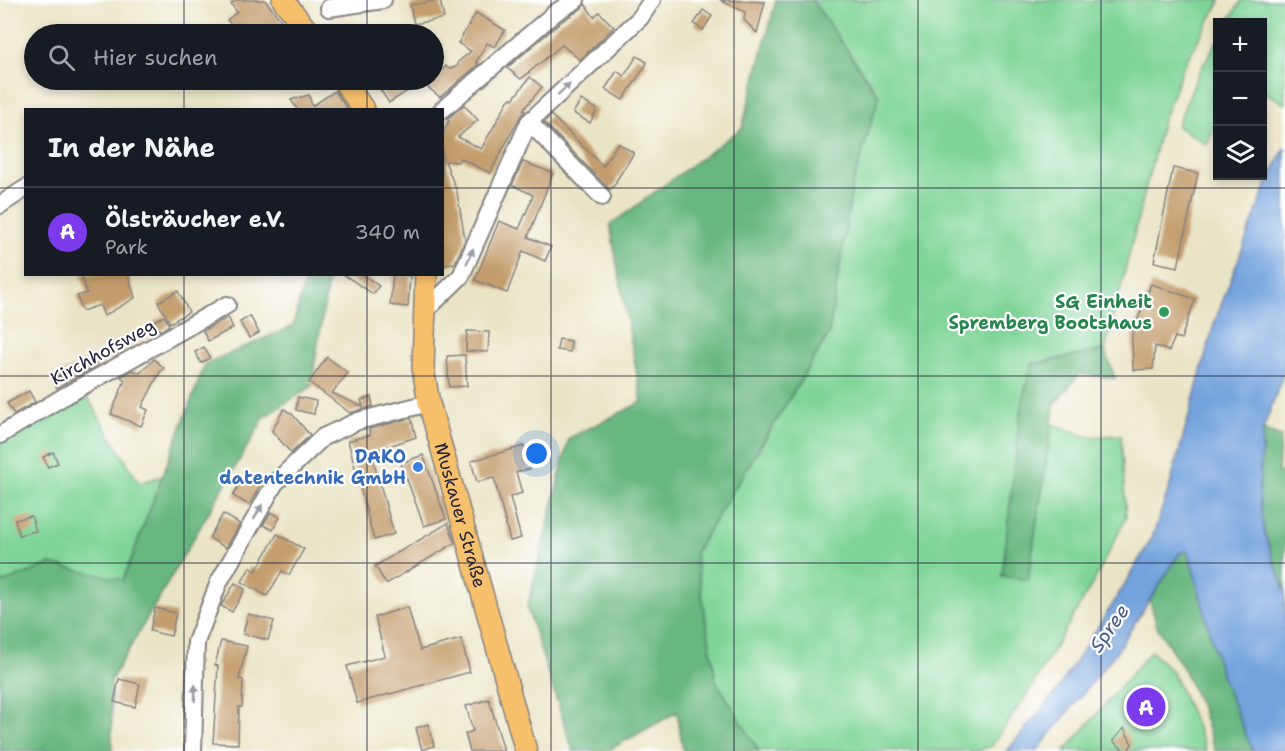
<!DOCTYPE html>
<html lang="de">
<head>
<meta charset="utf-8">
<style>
	body { margin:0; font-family:"Shantell Sans",sans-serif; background:#20242c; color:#f1f3f6 }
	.controls { position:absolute; right:18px; top:18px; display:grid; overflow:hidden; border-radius:0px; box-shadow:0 3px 9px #0003 }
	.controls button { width:54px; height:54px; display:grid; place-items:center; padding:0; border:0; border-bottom:2px solid #363941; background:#171b24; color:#f1f3f6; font:30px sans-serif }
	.you { position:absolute; left:537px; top:454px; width:21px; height:21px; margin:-15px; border:4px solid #fff; border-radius:50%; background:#1a73e8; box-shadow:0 0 0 9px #1a73e833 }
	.badge { display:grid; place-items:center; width:39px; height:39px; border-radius:50%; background:#7c3aed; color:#fff; font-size:20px; font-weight:700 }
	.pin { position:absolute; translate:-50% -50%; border:3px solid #fff; box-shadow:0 2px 6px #0006 }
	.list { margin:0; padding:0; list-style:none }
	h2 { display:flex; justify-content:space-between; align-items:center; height:78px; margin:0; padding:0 24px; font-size:26px }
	h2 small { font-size:20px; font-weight:400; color:#9ea1a6 }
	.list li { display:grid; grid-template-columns:39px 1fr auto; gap:18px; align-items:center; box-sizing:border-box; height:90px; padding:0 24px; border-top:2px solid #363941 }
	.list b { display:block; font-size:22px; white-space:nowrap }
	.list p { margin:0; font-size:20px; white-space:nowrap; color:#9ea1a6 }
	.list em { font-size:20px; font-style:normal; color:#9ea1a6 }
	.icon { flex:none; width:33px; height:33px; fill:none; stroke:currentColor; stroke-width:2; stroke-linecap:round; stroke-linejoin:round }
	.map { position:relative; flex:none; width:1285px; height:751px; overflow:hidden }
	.search { position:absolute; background:#171b24; box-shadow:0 3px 9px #0003; left:24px; top:24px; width:420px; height:66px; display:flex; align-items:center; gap:15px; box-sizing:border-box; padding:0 21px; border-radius:33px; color:#9ea1a6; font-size:22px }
	.panel { position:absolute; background:#171b24; box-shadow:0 3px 9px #0003; left:24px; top:108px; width:420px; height:168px; border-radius:0px }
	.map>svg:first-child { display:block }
	.green { fill:#7fd498; stroke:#507b6a; stroke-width:1.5 }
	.forest { fill:#67b680; stroke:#446c5e; stroke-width:1.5 }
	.water { fill:#73a2dc; stroke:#4a628c; stroke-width:1.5 }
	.building { fill:#c39d6d }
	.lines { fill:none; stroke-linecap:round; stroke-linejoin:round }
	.minor-casing { stroke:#868380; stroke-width:20 }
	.major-casing { stroke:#868380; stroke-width:24 }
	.minor { stroke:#fff; stroke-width:16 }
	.major { stroke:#f7c06c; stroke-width:21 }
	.oneway { fill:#9c9ca7 }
	.grid { fill:none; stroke:#22223b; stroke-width:1.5; stroke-opacity:0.55 }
	.leisure-dot { fill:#2e9e5b; stroke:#fff; stroke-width:2 }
	.shop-dot { fill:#3f7fe0; stroke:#fff; stroke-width:2 }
	.labels { text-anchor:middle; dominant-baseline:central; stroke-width:4.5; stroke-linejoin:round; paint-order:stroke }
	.leisure-label { font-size:18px; font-weight:bold; fill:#27864d; stroke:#fff; text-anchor:end }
	.street-label { font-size:18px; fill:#22223b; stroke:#fff }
	.shop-label { font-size:18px; font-weight:bold; fill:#366cbe; stroke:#fff; text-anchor:end }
	.water-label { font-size:20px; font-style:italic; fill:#465c83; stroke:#fff }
</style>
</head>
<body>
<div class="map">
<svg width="1285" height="751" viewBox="0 0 1285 751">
	<rect width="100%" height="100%" fill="#fff"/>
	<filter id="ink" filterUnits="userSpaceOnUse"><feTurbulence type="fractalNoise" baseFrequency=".0167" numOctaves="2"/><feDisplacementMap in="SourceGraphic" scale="12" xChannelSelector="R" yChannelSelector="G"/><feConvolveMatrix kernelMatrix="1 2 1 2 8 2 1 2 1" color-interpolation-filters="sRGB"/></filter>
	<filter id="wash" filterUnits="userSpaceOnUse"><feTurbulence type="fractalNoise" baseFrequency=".008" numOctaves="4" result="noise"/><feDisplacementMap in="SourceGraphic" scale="24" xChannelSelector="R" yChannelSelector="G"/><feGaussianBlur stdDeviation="1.35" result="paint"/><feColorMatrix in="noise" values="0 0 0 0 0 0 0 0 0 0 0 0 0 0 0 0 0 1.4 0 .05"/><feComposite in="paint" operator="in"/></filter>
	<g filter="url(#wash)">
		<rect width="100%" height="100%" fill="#eae4c6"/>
		<!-- green -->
		<g class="green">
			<path d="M812,0h409l-38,67 -21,56 -57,227 -73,14 -30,212 26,4 24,-156 37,13 32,-2 5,83 -32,63 -63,107 -39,58 -14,5h-221l-41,-70 -21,-128 134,-219 23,-147 27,-91z"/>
			<path d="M1242,0h43v104l-22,-13 -1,-69h-34z"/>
			<path d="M1217,41v80l-10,24 -30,-19 21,-52z"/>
			<path d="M81,387l58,96 24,-7 -40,105 -73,-17 -50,20v-149z"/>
			<path d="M1151,651l22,22 30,68 3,10h-141z"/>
		</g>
		<!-- forest -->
		<g class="forest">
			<path d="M776,0h36l67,96 -27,91 -23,147 -134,219 21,128 43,70h-76l-6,-39 -70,39h-34l-46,-143 42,-170 73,-36 -32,-177 132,-97z"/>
			<path d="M306,275h23l-18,112 -46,29 -154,264 1,71h-112v-167l50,-20 73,16 82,-216 88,-38z"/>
			<path d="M1105,350l10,28 -36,-4 -24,30 -27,176 -26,-4 19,-170 11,-42z"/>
			<path d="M1263,430l18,7 -3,35 7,1v119l-21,-60 -5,-38z"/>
			<path d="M1187,551l3,6 31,117 32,77h-38l-14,-44 -19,-41 -25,-39 -7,-27 29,-46z"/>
		</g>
		<!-- water -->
		<path class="water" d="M1285,147v222l-22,61 -4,64 5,38 21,60v159h-32l-32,-77 -31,-117 -3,-6 -8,3 -62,97 -80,100h-30l48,-58 59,-91 38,-64 18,-53 44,-161 55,-146z"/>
		<g id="blocks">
			<!-- building -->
			<g class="building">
				<path d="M236,0h29l27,34h-53l-12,-14 10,-8 -6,-8z"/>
				<path d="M440,0l4,18 -30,6 -4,-19z"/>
				<path d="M720,0l45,2 -8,31 -13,-13 1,-8z"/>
				<path d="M585,4l9,13 5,-5 15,15 -34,33 -18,-15 -41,34 -14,-11 55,-47 19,-12z"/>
				<path d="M703,10l9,6 -9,14 -9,-6z"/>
				<path d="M476,13l29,17 -10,17 -8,-4 -11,19 3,2 -39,33 -19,-15 -32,21 -15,-23h60v-3l12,-11 3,3 9,-3v-4l13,-11 -13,-8z"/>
				<path d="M637,56l10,6 -1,3 -23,35 -18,-11 12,-18 7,5z"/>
				<path d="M530,77l12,10 -19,23 2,1 -5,6 -30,56 -30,-15 -2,4 -13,-1 12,31 8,48 -10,23 -13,3v-132l7,-13 -2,-2 17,-14 14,15 -20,17 23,12 27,-48 3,-3 2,1z"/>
				<path d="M335,91l13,19h-50l-7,-10 18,-5 3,11z"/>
				<path d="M581,100l16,9 -7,14 -17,-10z"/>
				<path d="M551,115l52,51 15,-23 16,10 -18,28 1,1 -7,8 -66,-68z"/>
				<path d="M523,162l30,11 -25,64 23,10 -6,14 -22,-10 -16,42 -32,-13 24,-59 20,8 12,-28 2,-6 -21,-10z"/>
				<path d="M1173,168l25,5 -20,94 -24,-5z"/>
				<path d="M81,274h47l7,24 -31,18 -4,-11 -18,6 -5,-15 10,-3z"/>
				<path d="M343,274h19l17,12 -6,8z"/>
				<path d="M393,274l17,2 -2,31 -18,-2z"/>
				<path d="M1151,284l44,15 -14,40 -6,-2 -6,14 -14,-5 -2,23 -20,1 -1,-35z"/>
				<path d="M178,291l11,21 -19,11 -12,-21z"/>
				<path d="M164,316l5,9 -9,6 -6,-10z"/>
				<path d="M250,316l9,17 -10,5 -9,-16z"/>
				<path d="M228,317l5,11 -25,13 -5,-10z"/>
				<path d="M467,331l22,1 -1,20 -22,-1z"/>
				<path d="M559,339l12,2 -1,11 -13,-2z"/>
				<path d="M204,347l6,11 -9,5 -6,-11z"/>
				<path d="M465,355l2,31 -18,1 -2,-31z"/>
				<path d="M93,356l5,9 -41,23 -5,-9z"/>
				<path d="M327,357l21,16 -16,20 31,14 -2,-7 10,-3 2,9 -23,7 -41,-31z"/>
				<path d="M154,359l10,9 -4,4 -18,35 6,3 -7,16 -30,-12 14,-34 -4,-3 12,-7 7,3z"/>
				<path d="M29,391l6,11 -21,12 -7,-11z"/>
				<path d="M298,397l18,4 -2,13 -18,-4z"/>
				<path d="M284,409l8,5 18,21 -19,18 -19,-22z"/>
				<path d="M411,418l5,19 -45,15 23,82 -20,6 -26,-99 22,-6 -1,-6z"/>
				<path d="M524,446l6,23 -14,3 6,21 -12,4 11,41 -11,3 -16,-63 -17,4 -6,-21z"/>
				<path d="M53,452l5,11 -10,4 -5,-10z"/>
				<path d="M423,455l23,64 -22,7 -23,-63z"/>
				<path d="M243,477l17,9 -11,19 -16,-9z"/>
				<path d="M271,512l9,5 -7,13 -10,-5z"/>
				<path d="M223,514l17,10 -14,24 -17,-10z"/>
				<path d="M31,516l5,15 -17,4 -4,-15z"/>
				<path d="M448,523l7,20 -69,41 -11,-18z"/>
				<path d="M277,534l27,15 -15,26 -7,-4 -15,25 -25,-14 8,-15 6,4z"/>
				<path d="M235,583l10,6 -13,23 -11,-6z"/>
				<path d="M408,607l12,43 41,-11 9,33 -113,31 -10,-37 38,-10 -10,-39z"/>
				<path d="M155,608l21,5 -5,23 -21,-5z"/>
				<path d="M248,614l26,7 -6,19 -25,-6z"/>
				<path d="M221,641l26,5 -8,33 4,1 -1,27h-3l-1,37 -25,-1 5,-77 -3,-1z"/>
				<path d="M119,679l21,5 -5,23 -21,-5z"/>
				<path d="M1148,695l4,11 -9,4 -4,-12z"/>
				<path d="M489,699l15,52h-34l-5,-17 8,-3 -7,-25z"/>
				<path d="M428,724l6,22 -12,4 -6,-22z"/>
				<path d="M1124,728l8,16 -4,7h-3l-12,-10z"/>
			</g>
		</g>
	</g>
	<g filter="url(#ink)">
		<use href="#blocks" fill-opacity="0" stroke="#868380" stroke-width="1.5"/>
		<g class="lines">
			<defs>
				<g id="minor">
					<path d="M329,8l54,-8"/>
					<path d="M442,110l114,-98 20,-12"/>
					<path d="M529,122l73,75"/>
					<path d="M0,205l26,-17"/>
					<path d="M426,310l35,-34 68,-154 111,-104 12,-18"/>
					<path d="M0,435l63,-38 164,-92"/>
					<path d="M193,751l3,-109 23,-60 56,-99 48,-46 35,-16 71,-18"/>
				</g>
				<g id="major">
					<path d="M283,0l27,34"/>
					<path d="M343,80l21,30"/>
					<path id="s1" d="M426,274l-3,94 6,35 97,348"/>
				</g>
			</defs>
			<!-- minor casing -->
			<use href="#minor" class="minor-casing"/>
			<!-- major casing -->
			<use href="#major" class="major-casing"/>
			<!-- minor -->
			<use href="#minor" class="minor"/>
			<!-- major -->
			<use href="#major" class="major"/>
		</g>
		<!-- one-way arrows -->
		<defs><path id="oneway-solid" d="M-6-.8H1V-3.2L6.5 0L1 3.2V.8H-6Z" transform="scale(1.5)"/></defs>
		<g class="oneway">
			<use href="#oneway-solid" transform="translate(564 89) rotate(-43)"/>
			<use href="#oneway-solid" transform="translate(470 256) rotate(-66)"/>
			<use href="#oneway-solid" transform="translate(258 512) rotate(-61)"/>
			<use href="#oneway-solid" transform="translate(195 693) rotate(-89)"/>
		</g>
	</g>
	<!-- grid -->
	<path class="grid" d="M184,0v34M367,0v34M551,0v751M734,0v751M918,0v751M1101,0v751M184,80v30M367,80v30M0,188h26M442,188h843M184,274v477M367,274v477M0,376h1285M0,563h1285"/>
	<!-- markers -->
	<circle class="leisure-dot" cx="1164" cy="312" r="6"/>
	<circle class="shop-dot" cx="418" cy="467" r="6"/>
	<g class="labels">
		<!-- leisure labels -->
		<g class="leisure-label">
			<text x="1152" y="302">SG Einheit<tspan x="1152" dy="21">Spremberg Bootshaus</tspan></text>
		</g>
		<!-- street labels -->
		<g class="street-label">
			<text transform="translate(103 352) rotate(-29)">Kirchhofsweg</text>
			<text stroke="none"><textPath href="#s1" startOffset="246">Muskauer Straße</textPath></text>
		</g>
		<!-- shop labels -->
		<g class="shop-label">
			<text x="406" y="457">DAKO<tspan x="406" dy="21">datentechnik GmbH</tspan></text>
		</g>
		<!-- water labels -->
		<g class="water-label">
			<text transform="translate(1109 628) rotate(-55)">Spree</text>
		</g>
	</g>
</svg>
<div class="controls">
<button>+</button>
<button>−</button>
<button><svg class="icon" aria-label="layers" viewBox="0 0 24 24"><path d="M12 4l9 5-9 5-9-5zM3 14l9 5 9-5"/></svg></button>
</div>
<div class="you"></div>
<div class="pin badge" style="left:1146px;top:707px">A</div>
<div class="search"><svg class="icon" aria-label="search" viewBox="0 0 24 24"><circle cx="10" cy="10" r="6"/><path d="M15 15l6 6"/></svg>Hier suchen</div>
<section class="panel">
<h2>In der Nähe<small></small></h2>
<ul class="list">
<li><span class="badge">A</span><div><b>Ölsträucher e.V.</b><p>Park</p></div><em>340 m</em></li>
</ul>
</section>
</div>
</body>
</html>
